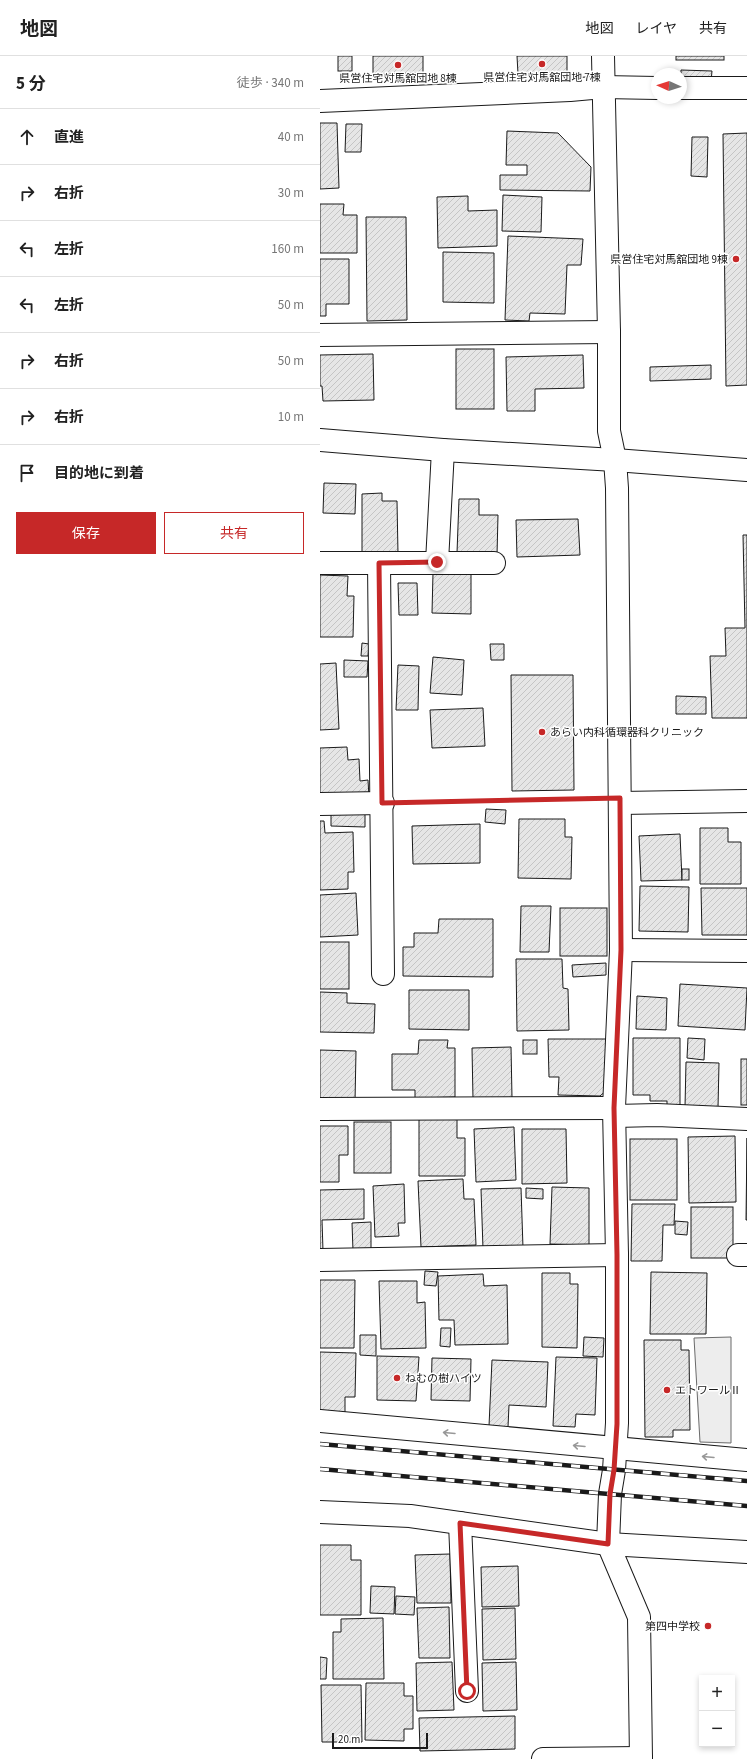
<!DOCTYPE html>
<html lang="ja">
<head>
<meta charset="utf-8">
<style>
	body { margin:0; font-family:"Source Sans 3","Noto Sans JP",sans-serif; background:#f2f2f2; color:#222 }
	.controls { position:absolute; right:12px; bottom:12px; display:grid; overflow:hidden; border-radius:0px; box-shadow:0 2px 6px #0003 }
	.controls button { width:36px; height:36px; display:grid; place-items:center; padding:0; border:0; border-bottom:1px solid #e0e0e0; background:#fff; color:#222; font:20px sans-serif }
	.compass { position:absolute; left:331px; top:12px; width:36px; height:36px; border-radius:50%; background:#fff; box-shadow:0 2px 6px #0003; rotate:273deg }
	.scale { position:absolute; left:12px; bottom:10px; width:96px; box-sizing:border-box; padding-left:4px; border:2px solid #1a1a1a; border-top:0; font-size:11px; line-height:14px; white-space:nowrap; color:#1a1a1a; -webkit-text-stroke:3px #fff; paint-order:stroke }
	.stop { position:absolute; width:12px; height:12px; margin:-9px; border:3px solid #c62828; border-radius:50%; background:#fff }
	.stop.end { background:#c62828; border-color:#fff; box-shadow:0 1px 4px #0008 }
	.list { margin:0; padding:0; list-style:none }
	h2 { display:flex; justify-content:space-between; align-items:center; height:52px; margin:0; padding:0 16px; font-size:17px }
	h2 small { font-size:13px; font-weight:400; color:#767676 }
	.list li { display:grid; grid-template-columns:26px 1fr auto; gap:12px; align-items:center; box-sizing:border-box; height:56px; padding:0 16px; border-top:1px solid #e0e0e0 }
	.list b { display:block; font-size:15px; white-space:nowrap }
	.list em { font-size:13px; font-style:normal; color:#767676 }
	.actions { display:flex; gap:8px; padding:12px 16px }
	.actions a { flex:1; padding:9px 0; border:1px solid #c62828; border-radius:0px; text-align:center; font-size:14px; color:#c62828 }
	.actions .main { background:#c62828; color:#fff }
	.icon { flex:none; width:22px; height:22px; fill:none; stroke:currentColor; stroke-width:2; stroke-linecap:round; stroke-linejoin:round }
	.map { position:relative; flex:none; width:427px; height:1703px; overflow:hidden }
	header { display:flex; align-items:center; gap:24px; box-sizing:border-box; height:56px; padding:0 20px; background:#fff; border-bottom:1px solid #e0e0e0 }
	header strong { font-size:19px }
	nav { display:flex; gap:22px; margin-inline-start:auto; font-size:14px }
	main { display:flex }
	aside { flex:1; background:#fff }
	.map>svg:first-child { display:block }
	.parking { fill:#ededed; stroke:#6a6a6a }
	.building { fill:url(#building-hatch); stroke:#1a1a1a }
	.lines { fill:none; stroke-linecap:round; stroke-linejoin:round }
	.minor-casing { stroke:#1a1a1a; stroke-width:24 }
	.path { stroke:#5f5f5f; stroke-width:2.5; stroke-dasharray:3 2; stroke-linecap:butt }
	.minor { stroke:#fff; stroke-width:22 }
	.rail-casing { stroke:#1a1a1a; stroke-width:4.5 }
	.rail { stroke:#fff; stroke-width:3; stroke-dasharray:9; stroke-linecap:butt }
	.oneway { stroke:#989898 }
	.route { stroke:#c62828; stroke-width:5 }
	.poi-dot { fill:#c62828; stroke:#fff; stroke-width:1.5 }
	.labels { text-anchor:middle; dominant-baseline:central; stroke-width:3; stroke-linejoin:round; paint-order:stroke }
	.poi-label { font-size:11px; fill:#1a1a1a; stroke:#fff; text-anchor:start }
</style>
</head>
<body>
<header>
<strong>地図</strong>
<nav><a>地図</a><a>レイヤ</a><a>共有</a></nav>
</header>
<main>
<aside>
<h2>5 分<small>徒歩 · 340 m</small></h2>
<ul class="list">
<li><svg class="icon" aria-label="ahead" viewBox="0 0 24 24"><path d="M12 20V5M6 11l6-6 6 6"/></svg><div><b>直進</b></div><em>40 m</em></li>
<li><svg class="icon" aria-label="right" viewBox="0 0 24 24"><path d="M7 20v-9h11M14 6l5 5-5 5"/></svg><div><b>右折</b></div><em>30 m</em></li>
<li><svg class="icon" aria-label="left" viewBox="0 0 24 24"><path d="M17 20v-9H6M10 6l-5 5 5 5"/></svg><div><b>左折</b></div><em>160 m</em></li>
<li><svg class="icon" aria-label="left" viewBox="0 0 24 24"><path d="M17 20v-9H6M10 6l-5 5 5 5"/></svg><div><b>左折</b></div><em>50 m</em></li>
<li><svg class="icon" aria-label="right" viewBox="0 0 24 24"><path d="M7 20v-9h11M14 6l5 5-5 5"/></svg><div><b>右折</b></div><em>50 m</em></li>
<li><svg class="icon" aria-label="right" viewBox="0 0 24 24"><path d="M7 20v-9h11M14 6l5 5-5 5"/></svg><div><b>右折</b></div><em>10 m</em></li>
<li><svg class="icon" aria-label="arrive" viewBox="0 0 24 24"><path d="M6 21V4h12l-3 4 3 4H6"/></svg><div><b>目的地に到着</b></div></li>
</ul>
<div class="actions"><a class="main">保存</a><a>共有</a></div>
</aside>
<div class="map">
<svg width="427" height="1703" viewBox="0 0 427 1703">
	<defs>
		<pattern id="building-hatch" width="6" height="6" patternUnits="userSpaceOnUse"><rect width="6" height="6" fill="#e6e6e6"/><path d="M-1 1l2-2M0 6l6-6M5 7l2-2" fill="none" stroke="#c5c5c5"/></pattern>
	</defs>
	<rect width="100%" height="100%" fill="#fff"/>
	<!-- parking -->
	<path class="parking" d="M411,1281v106l-31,-1 -6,-104z"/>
	<!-- building -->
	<g class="building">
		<rect x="18" y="0" width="14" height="15"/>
		<path d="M53,0h50v17l-50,1z"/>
		<path d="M197,0h50v17l-49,1z"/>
		<rect x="356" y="0" width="48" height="4"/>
		<path d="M361,14l31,1 -1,11 -30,-1z"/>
		<path d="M0,67h17l2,65 -19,1z"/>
		<path d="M26,68h16l-1,28h-16z"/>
		<path d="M187,75l51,2 33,34 -1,24 -90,-1v-15h27v-10h-21z"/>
		<path d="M427,77v252l-21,1 -3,-252z"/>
		<path d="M372,81h16l-1,40 -16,-1z"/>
		<path d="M183,139l39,2 -1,35 -39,-1z"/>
		<path d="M148,140v15l29,-1v36l-59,2 -1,-51z"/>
		<path d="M0,148h24l-1,11h14v38h-37z"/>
		<path d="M46,161h40l1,103 -40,1z"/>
		<path d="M188,180l75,3 -2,26h-14l-2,49 -35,-1 -1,8 -24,-1z"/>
		<path d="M123,196l51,1v50l-51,-1z"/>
		<path d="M0,203h29v45h-23v12h-6z"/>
		<rect x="136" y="293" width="38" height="60"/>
		<path d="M53,298l1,46 -51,1 -1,-15h-2v-31z"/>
		<path d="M263,299l1,33 -49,1v22h-28l-1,-54z"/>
		<path d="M391,309v14l-61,2v-14z"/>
		<path d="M4,427l32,1 -1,30 -32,-1z"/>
		<path d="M62,437v8h15l1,53h-36v-60z"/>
		<path d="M139,443h20v16h19l-1,40 -40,-2z"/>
		<path d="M258,463l2,36 -63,2 -1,-37z"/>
		<path d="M423,479h4v183h-35l-2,-62h16l-1,-28h20z"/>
		<path d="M113,517l38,1v40l-39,-1z"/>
		<path d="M0,519l28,1 -1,20h7l-1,41h-33z"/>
		<path d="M78,527h19l1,32h-19z"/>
		<path d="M42,587l7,1 -1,12h-7z"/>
		<path d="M170,588h14v16h-13z"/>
		<path d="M113,601l31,3 -2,35 -32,-2z"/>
		<path d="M24,604l24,1 -1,16h-23z"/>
		<path d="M16,607l3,66 -19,1v-66z"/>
		<path d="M78,609l21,1 -1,44h-22z"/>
		<path d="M191,619h62l1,115 -62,1z"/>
		<path d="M356,640l30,1v17h-30z"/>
		<path d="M163,652l2,38 -53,2 -2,-38z"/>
		<path d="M27,691l1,13 11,-1 1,22 8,-1 1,17 -49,1v-50z"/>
		<path d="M166,753l20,1 -1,14 -20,-2z"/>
		<path d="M11,754h34v17l-34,-1z"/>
		<path d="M199,763h46v18h7l-1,42 -53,-1z"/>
		<path d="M0,765h4l1,12 28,-1 1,40h-6v17l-28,1z"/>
		<path d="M160,768v39l-67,1 -1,-38z"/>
		<path d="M380,772h28v14h13v42h-41z"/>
		<path d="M360,778l2,46 -41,1 -2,-45z"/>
		<rect x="362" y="813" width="7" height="11"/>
		<path d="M320,830l49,1 -1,45 -49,-1z"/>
		<path d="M381,832h46v47h-45z"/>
		<path d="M36,837l2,42 -38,2v-42z"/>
		<path d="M201,850h30l-2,46h-29z"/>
		<rect x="240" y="852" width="47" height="48"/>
		<path d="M119,863h54v58l-90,-1v-29h11v-14h24z"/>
		<rect x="0" y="886" width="29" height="47"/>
		<path d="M196,903h46l1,29 5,1 1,41 -52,1z"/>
		<path d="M286,907v12l-33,2 -1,-12z"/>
		<path d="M360,928l67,4 -2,42 -67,-4z"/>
		<path d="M89,934h60v40l-60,-1z"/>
		<path d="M0,936l27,1v10l28,1 -1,29 -54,-1z"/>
		<path d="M317,940l30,2 -1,32 -30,-1z"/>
		<path d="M313,982h47v68h-13v-5h-17v-6h-17z"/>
		<path d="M368,982l17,1 -1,21 -17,-2z"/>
		<path d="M228,983h58l1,51 -7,6 -42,-1 1,-18h-10z"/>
		<path d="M99,984h29l-1,8h8v49l-40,1v-8h-23v-36h26z"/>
		<rect x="203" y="984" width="14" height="14"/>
		<path d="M191,991l1,51 -39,1 -1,-51z"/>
		<path d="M0,994l36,1 -1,51 -35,-1z"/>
		<rect x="421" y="1003" width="6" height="46"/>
		<path d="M366,1006l33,1 -1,45 -33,-1z"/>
		<path d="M99,1061h38v21h8v38h-46z"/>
		<rect x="34" y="1066" width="37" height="51"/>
		<path d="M0,1070h28v29h-9v27h-19z"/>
		<path d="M194,1071l2,53 -40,2 -2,-53z"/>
		<path d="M202,1073h44l1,54 -45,1z"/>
		<path d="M415,1080l1,66 -47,1 -1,-66z"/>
		<path d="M427,1082v82h-1z"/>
		<rect x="310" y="1083" width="47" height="61"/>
		<path d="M143,1123l1,20h10l2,46 -55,2 -3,-66z"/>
		<path d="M84,1128l1,39h-7l1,13 -24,1 -2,-51z"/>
		<path d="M232,1131l37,1v57l-39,-1z"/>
		<path d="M201,1132l2,60 -40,1 -2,-60z"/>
		<path d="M206,1132l17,1v10l-17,-1z"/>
		<path d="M44,1133v30l-42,1 1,31h-3v-61z"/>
		<path d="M312,1148h43l-1,21h-11l-1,36h-31z"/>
		<rect x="371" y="1151" width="42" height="51"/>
		<path d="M355,1165l13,1 -1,13 -12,-1z"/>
		<path d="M51,1166v28l-18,1 -1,-28z"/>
		<path d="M105,1215l13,1 -2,14 -12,-1z"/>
		<path d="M331,1216l56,1 -1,61h-56z"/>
		<path d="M222,1217h28v11h8l-1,64 -35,-1z"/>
		<path d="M163,1218l1,12 23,-1 1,59 -53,1 -1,-25h-15l-1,-44z"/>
		<path d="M0,1224h35l-1,68h-34z"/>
		<path d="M59,1225h38v22l8,-1 1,46 -45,1z"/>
		<path d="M121,1272h10l-1,19 -10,-1z"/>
		<path d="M40,1279h16v21l-16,-1z"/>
		<path d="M264,1281l20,1 -1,19 -20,-1z"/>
		<path d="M324,1284h37v10h8l1,80h-17v7h-28z"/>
		<path d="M0,1296l36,1 -1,44h-10v16l-25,-1z"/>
		<path d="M57,1300l42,1 -3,44 -39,-1z"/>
		<path d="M236,1301l41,1 -2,57 -19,-1 -1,13 -22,-1z"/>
		<path d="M112,1302l39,1 -1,42 -39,-1z"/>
		<path d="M172,1304l56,2 -2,45 -37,-2 -1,22 -19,-1z"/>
		<path d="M0,1489h31v15h10v55h-41z"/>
		<path d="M130,1498l1,49h-34l-2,-48z"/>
		<path d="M198,1510l1,40 -37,1 -1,-40z"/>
		<path d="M51,1530l24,1 -1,27 -24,-1z"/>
		<path d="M76,1540l19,1 -1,18 -19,-1z"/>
		<path d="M129,1551l1,51h-31l-2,-50z"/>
		<path d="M195,1552l1,51 -33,1 -1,-51z"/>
		<path d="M63,1562l1,61h-51v-47h8v-13z"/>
		<path d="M0,1601l7,1 -1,21h-6z"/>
		<path d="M132,1606l2,48 -37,1 -1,-48z"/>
		<path d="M196,1606l1,48 -34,1 -1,-48z"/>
		<path d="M46,1627h38v13h9v33h-9v12l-39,-1z"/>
		<path d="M1,1629h40l1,57h-40z"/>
		<path d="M195,1660v33l-95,2 -1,-33z"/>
	</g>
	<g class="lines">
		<defs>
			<g id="minor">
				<path d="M283,0l6,276v99l6,29 2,28 4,462 -7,158 3,147v168l-3,47 -4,24 -2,50 31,73 2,142"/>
				<path d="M361,32h66"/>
				<path d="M0,45l250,-11 33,-3 54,1"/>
				<path d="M0,279l289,-3"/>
				<path d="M0,384l123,10 172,10 132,10"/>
				<path d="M117,506l6,-112"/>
				<path d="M0,507h59l4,411"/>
				<path d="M59,507h115"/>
				<path d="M300,747l127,-2"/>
				<path d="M0,748l63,-1"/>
				<path d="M301,894l126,1"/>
				<path d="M0,1053l294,-1"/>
				<path d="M295,1060l42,-1 90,4"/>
				<path d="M418,1199h9"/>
				<path d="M0,1204l297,-5"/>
				<path d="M0,1365l427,39"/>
				<path d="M0,1456l90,4 198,28 139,8"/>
				<path d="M140,1467l7,168"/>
				<path d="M223,1703l98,-1"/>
			</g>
		</defs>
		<!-- minor casing -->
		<use href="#minor" class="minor-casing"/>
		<!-- path -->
		<path class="path" d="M90,746l183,-4"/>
		<!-- minor -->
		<use href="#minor" class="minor"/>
		<defs>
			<g id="rail">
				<path d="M0,1388l427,37"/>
				<path d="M0,1413l427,37"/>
			</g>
		</defs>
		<!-- rail casing -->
		<use href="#rail" class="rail-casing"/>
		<!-- rail -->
		<use href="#rail" class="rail"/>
	</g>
	<!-- one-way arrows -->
	<defs><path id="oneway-shaft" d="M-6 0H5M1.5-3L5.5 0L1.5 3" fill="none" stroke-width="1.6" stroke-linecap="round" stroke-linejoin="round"/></defs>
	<g class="oneway">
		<use href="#oneway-shaft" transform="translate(129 1377) rotate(-175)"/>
		<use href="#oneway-shaft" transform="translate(259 1390) rotate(-175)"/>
		<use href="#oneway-shaft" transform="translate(388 1401) rotate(-175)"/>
	</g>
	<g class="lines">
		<!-- route -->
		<path class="route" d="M117,506l-58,1 3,240 238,-5v5l1,147 -7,158 3,147v169l-3,46 -4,24 -2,50 -148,-21 7,168"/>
	</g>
	<!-- markers -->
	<g class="poi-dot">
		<circle cx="222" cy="8" r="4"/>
		<circle cx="78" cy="9" r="4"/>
		<circle cx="416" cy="203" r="4"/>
		<circle cx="222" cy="676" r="4"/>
		<circle cx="77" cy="1322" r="4"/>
		<circle cx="347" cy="1334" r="4"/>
		<circle cx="388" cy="1570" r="4"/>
	</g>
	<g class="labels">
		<!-- poi labels -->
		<g class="poi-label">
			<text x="222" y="21" text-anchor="middle">県営住宅対馬舘団地 7棟</text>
			<text x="78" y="22" text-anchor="middle">県営住宅対馬舘団地 8棟</text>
			<text x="408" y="203" text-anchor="end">県営住宅対馬舘団地 9棟</text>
			<text x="230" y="676">あらい内科循環器科クリニック</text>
			<text x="85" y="1322">ねむの樹ハイツ</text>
			<text x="355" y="1334">エトワールⅡ</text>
			<text x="380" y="1570" text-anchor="end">第四中学校</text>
		</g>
	</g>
</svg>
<div class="controls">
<button>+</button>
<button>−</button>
</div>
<svg class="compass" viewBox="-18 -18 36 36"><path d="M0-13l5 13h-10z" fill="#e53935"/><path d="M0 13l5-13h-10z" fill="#767676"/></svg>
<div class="scale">20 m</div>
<div class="stop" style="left:147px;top:1635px"></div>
<div class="stop end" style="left:117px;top:506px"></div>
</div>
</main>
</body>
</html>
